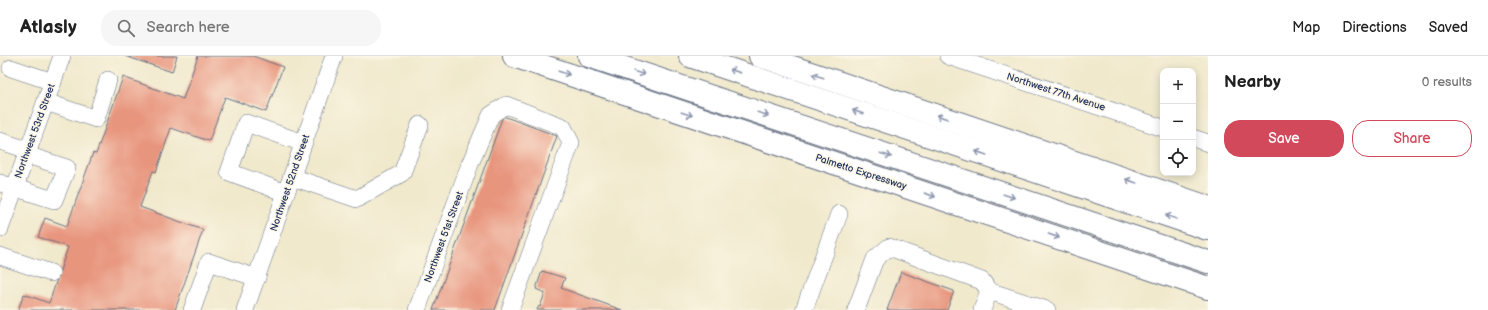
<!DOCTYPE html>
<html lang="en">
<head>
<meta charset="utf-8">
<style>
	body { margin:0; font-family:"Balsamiq Sans",sans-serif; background:#f6f6f6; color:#222 }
	.controls { position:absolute; right:12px; top:12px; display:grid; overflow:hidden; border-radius:8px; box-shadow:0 2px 10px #0003 }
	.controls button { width:36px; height:36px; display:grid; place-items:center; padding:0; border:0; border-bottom:1px solid #e0e0e0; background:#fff; color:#222; font:20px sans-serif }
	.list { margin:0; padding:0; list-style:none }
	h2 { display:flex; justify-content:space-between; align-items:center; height:52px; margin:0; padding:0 16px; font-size:17px }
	h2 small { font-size:13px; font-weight:400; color:#767676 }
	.actions { display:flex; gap:8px; padding:12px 16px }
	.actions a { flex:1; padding:9px 0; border:1px solid #d1495b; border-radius:16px; text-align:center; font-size:14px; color:#d1495b }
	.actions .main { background:#d1495b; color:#fff }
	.icon { flex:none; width:22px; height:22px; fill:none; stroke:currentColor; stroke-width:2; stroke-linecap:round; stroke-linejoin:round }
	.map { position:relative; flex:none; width:1208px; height:254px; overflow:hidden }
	header { display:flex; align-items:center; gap:24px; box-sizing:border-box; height:56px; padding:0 20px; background:#fff; border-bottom:1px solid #e0e0e0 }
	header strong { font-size:19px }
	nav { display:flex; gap:22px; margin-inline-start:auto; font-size:14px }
	.search { width:280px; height:36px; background:#f6f6f6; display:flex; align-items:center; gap:10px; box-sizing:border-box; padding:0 14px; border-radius:16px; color:#767676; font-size:15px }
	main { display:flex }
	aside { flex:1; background:#fff }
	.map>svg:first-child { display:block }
	.building { fill:#e8957e }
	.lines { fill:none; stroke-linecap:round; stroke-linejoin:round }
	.minor-casing { stroke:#667084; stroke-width:18 }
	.highway-casing { stroke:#667084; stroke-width:24 }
	.minor { stroke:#fff; stroke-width:17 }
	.highway { stroke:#fff; stroke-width:22 }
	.oneway { stroke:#8d97ae }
	.labels { text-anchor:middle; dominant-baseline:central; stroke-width:3; stroke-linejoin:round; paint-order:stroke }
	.street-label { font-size:10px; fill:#1b2f5e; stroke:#fcf5e5 }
</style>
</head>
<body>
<header>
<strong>Atlasly</strong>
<div class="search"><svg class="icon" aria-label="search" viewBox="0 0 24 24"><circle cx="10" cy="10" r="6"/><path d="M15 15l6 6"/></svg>Search here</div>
<nav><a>Map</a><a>Directions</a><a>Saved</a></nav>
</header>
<main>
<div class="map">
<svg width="1208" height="254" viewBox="0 0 1208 254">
	<rect width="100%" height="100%" fill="#fcf5e5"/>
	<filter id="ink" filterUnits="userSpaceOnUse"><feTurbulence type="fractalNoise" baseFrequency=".025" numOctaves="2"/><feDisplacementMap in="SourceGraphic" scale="8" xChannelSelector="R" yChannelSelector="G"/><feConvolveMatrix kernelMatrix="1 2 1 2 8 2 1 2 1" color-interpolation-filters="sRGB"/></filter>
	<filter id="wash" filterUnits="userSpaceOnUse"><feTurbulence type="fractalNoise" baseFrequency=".012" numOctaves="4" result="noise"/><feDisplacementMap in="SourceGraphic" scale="16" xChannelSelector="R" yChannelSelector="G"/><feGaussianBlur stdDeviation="0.9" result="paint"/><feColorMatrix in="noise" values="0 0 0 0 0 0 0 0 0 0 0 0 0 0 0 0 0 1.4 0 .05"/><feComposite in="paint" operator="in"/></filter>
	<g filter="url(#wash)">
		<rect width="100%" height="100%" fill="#f0e9cc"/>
		<g id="blocks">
			<!-- building -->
			<g class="building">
				<path d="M125,0h52l-5,16z"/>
				<path d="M198,0h55l30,11 -17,45 -41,-15 -16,44 -38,-13 -15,44 -3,-1 -13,36 63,23 -28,80h-157l6,-16 25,9 19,-56 -30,-10 7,-19 22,8 26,-73 3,1 27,-77 60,22z"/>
				<path d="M503,60l54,20 -62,174h-62z"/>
				<path d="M542,215l23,7 -4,10 61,22h-85l2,-4 1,1 5,-14 -9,-4z"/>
				<path d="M901,216l53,19 -7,19h-60z"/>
			</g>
		</g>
	</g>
	<g filter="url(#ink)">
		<use href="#blocks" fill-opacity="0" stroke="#667084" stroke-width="1"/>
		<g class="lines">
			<defs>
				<g id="minor">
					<path d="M948,0l215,72"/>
					<path d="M11,12l42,14"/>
					<path d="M46,46l50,17 12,-39"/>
					<path d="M1193,82l15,5"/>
					<path d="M0,85l28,9"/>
					<path d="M292,121l65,22 45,-26 18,-48"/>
					<path d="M0,127l54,17 13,-32 -40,-13"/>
					<path d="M286,137l-57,-21 17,-49 57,20"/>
					<path d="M0,173l62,-173"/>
					<path d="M0,200l51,17"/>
					<path d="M192,254l17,-48 48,16"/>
					<path d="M245,254l89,-254"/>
					<path d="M417,254l53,-146 21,-49 15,-10 57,22 8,16 -61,167"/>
					<path d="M804,254l35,-96"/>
					<path d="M856,254l19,-51 14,-12 93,34 7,10"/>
					<path d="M982,254l7,-19 58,19"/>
				</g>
				<g id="highway">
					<path d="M514,0l694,232"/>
					<path d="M589,0l619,206"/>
					<path d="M690,0l518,173"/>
					<path d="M760,0l448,151"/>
				</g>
			</defs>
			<!-- minor casing -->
			<use href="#minor" class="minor-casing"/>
			<!-- highway casing -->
			<use href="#highway" class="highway-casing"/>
			<!-- minor -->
			<use href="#minor" class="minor"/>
			<!-- highway -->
			<use href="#highway" class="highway"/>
		</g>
		<!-- one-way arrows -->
		<defs><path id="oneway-shaft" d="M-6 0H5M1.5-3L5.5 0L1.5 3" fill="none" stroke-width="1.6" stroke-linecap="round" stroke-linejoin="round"/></defs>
		<g class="oneway">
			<use href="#oneway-shaft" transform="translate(735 15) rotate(-161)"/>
			<use href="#oneway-shaft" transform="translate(564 17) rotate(18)"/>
			<use href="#oneway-shaft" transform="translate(639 17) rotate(18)"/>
			<use href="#oneway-shaft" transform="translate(818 20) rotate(-162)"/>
			<use href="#oneway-shaft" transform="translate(858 56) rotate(-161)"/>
			<use href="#oneway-shaft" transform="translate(687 58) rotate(18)"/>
			<use href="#oneway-shaft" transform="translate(763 58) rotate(18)"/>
			<use href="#oneway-shaft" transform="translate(942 61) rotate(-161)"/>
			<use href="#oneway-shaft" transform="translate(981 97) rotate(-161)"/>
			<use href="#oneway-shaft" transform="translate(886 99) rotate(18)"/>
			<use href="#oneway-shaft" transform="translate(1131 125) rotate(-161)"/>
			<use href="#oneway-shaft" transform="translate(930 139) rotate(19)"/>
			<use href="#oneway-shaft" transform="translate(1009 140) rotate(18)"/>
			<use href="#oneway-shaft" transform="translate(1171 161) rotate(-161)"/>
			<use href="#oneway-shaft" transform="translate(1054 180) rotate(19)"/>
		</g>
	</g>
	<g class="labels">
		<!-- street labels -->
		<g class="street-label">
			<text transform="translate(1056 36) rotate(18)">Northwest 77th Avenue</text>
			<text transform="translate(35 75) rotate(-70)">Northwest 53rd Street</text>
			<text transform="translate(861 116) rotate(18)">Palmetto Expressway</text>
			<text transform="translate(290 127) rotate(-71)">Northwest 52nd Street</text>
			<text transform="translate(444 181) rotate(-70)">Northwest 51st Street</text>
		</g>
	</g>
</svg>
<div class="controls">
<button>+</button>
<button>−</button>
<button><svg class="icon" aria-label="locate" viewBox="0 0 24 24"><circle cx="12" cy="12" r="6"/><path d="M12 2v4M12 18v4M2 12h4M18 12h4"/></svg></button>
</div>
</div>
<aside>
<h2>Nearby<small>0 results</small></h2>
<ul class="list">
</ul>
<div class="actions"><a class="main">Save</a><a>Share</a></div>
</aside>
</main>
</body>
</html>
